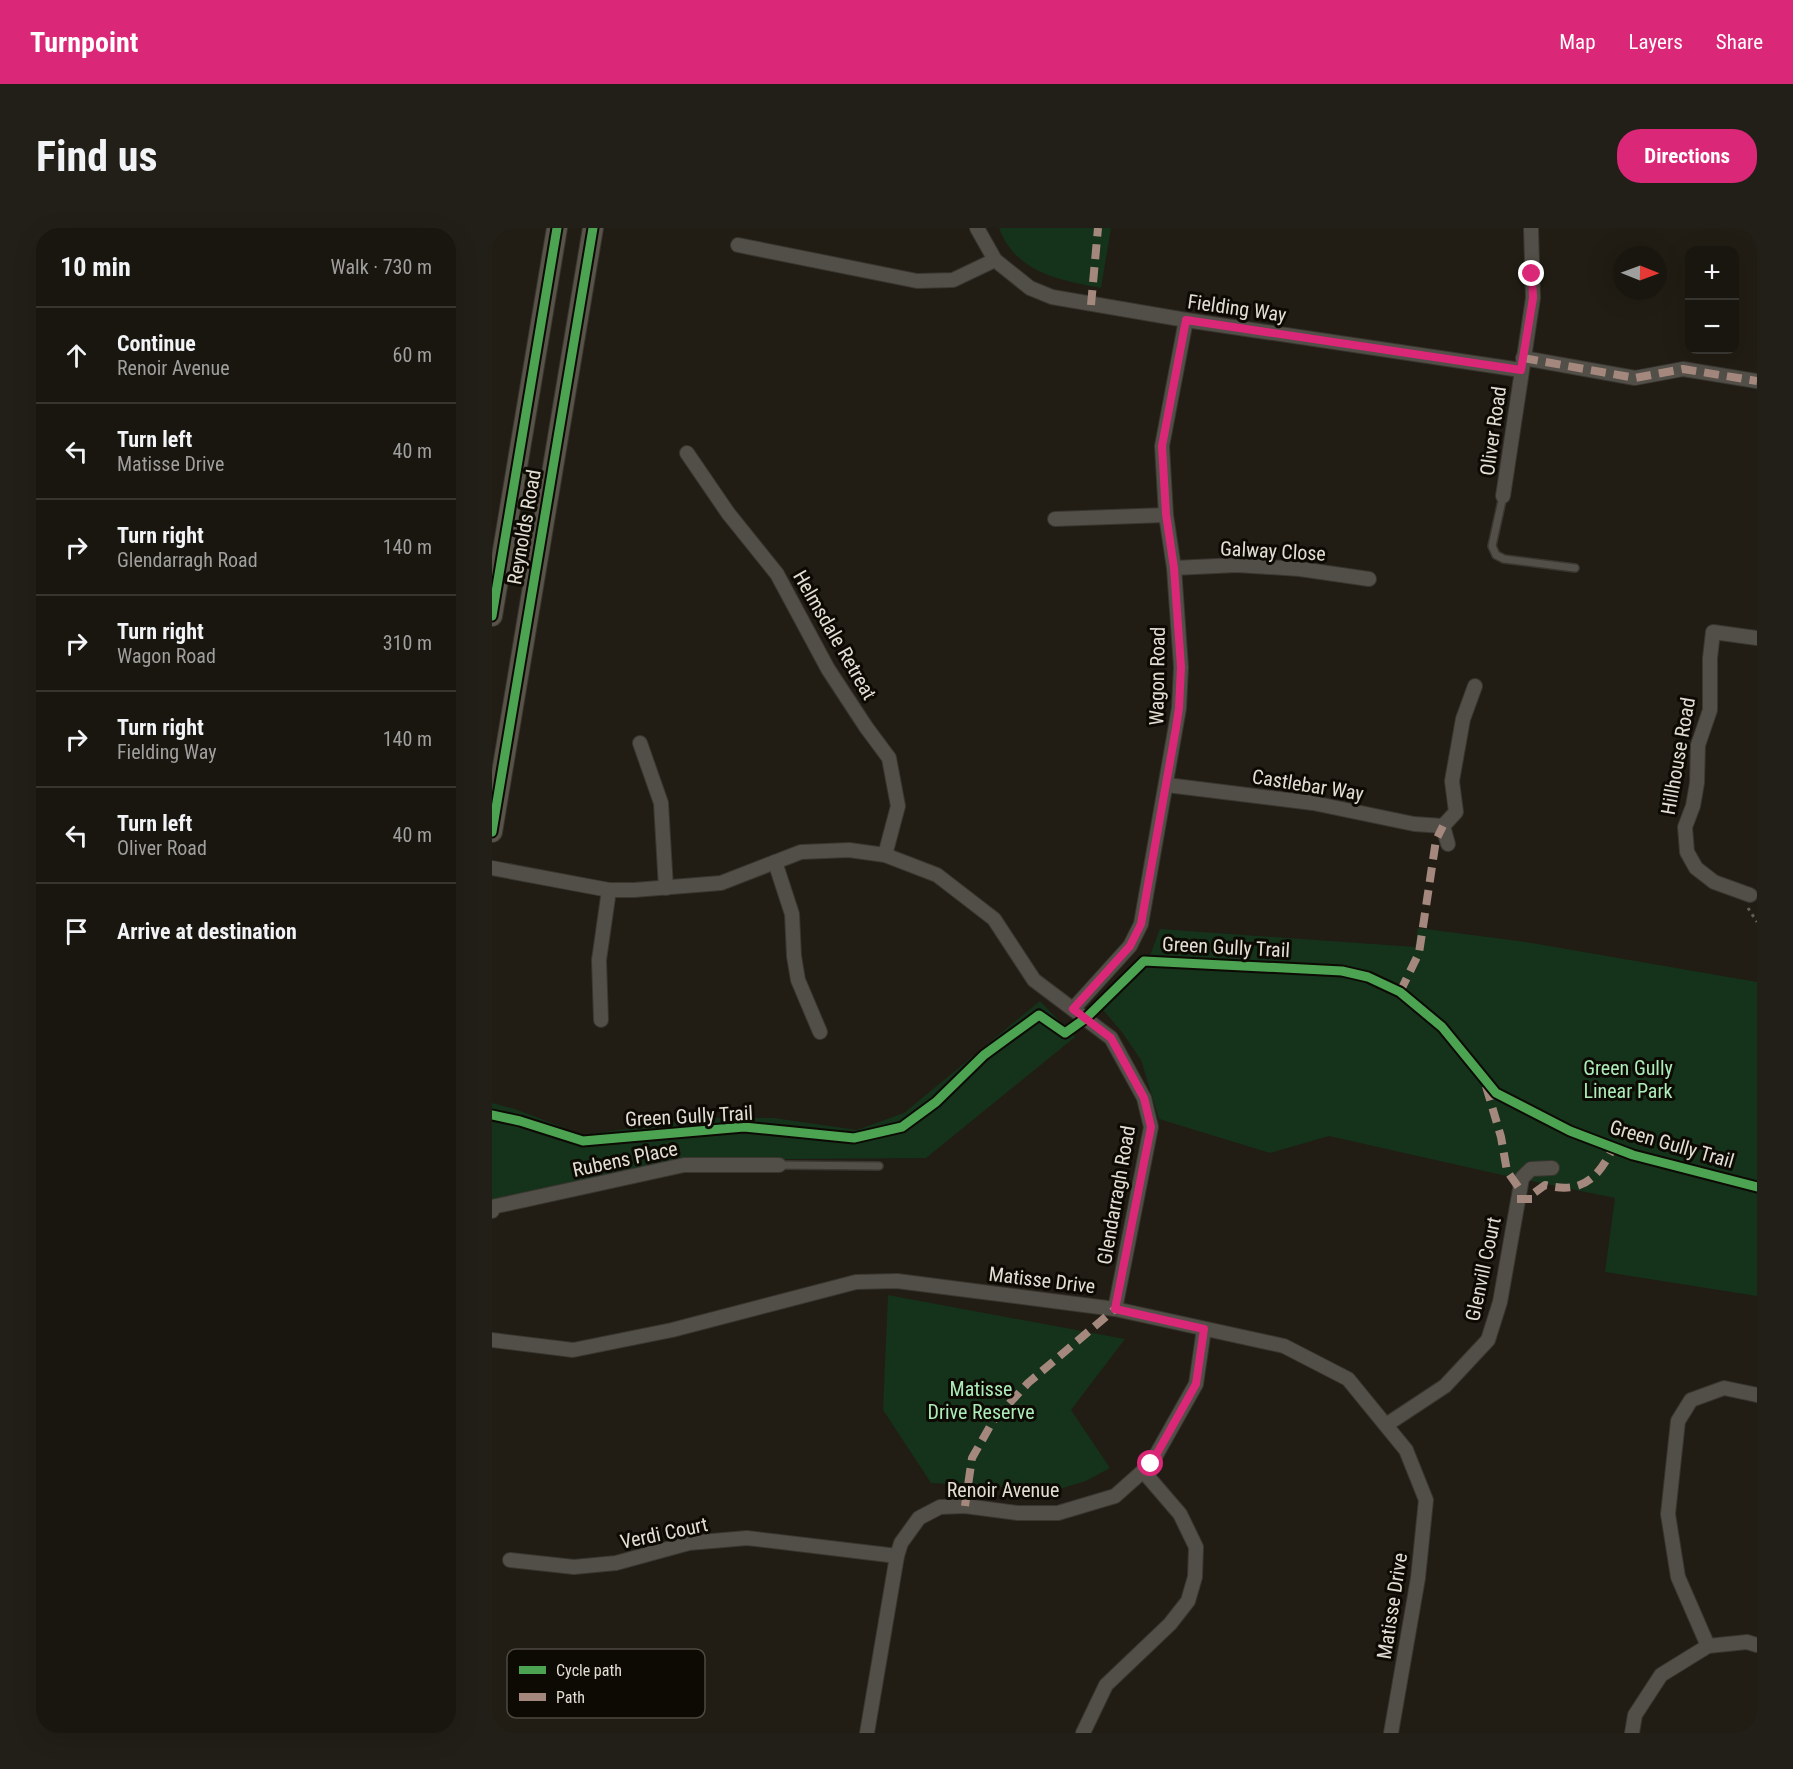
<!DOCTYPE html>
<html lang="en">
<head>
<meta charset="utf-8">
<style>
	body { margin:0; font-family:"Roboto Condensed",sans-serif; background:#221f18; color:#f1f3f6 }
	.controls { position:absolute; right:18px; top:18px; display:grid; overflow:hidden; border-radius:12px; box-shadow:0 6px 24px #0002 }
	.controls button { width:54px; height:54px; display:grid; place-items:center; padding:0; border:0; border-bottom:2px solid #37352f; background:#19160f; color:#f1f3f6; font:30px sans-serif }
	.compass { position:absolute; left:1121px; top:18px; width:54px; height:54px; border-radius:50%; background:#19160f; box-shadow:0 6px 24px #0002; rotate:91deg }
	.stop { position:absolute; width:18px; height:18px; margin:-14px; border:4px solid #db2777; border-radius:50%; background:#fff }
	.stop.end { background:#db2777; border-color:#fff; box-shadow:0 2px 6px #0008 }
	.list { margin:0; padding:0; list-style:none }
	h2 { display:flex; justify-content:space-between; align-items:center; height:78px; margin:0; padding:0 24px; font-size:26px }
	h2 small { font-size:20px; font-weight:400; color:#9f9f9e }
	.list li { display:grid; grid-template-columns:39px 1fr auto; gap:18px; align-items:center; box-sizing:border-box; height:96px; padding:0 24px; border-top:2px solid #37352f }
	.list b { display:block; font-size:22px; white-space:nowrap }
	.list p { margin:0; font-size:20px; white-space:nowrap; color:#9f9f9e }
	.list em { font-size:20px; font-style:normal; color:#9f9f9e }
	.icon { flex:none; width:33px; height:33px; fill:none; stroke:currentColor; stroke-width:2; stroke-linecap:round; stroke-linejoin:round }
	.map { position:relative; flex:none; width:1265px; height:1505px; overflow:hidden; border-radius:24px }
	header { display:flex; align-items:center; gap:36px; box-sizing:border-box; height:84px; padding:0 30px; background:#db2777; color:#fff }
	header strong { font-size:28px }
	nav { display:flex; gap:33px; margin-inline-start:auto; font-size:21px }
	.intro { display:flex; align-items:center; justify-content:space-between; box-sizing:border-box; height:144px; padding:0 36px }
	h1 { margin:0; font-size:42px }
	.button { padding:15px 27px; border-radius:24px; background:#db2777; color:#fff; font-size:21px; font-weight:700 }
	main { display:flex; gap:36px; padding:0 36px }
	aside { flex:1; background:#19160f; border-radius:24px; box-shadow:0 6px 24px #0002 }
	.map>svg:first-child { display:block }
	.green { fill:#15321b }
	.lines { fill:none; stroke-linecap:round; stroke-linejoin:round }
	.lane-casing { stroke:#393630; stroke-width:10 }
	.street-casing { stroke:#393630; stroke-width:16 }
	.primary-casing { stroke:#393630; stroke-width:22 }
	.path { stroke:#615e58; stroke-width:3; stroke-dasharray:3 4.5; stroke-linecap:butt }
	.lane { stroke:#524f48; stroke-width:7 }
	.street { stroke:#524f48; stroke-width:14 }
	.primary { stroke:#59544a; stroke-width:20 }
	.quiet { stroke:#a5887d; stroke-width:8; stroke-dasharray:15 8; stroke-linecap:butt }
	.cycleway-casing { stroke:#0d0a04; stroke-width:13 }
	.cycleway { stroke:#4ca352; stroke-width:9 }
	.route { stroke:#db2777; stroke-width:8 }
	.labels { text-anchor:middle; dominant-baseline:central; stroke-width:6; stroke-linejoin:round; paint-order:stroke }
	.street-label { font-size:20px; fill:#e2ded3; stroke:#0d0a04 }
	.park-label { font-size:20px; fill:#abecb8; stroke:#0d0a04 }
	.key { fill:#0d0a04; stroke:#4d4a42; stroke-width:1.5 }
	.key-label { font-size:16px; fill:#e2ded3 }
</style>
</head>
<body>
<header>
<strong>Turnpoint</strong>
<nav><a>Map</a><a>Layers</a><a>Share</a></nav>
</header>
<div class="intro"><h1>Find us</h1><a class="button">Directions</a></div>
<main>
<aside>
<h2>10 min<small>Walk · 730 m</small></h2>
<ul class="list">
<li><svg class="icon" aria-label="ahead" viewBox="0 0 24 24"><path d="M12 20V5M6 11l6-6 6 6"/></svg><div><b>Continue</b><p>Renoir Avenue</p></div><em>60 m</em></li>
<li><svg class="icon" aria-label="left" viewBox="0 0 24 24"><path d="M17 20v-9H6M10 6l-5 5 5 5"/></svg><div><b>Turn left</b><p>Matisse Drive</p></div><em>40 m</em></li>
<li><svg class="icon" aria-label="right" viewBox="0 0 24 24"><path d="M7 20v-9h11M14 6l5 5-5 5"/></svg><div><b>Turn right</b><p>Glendarragh Road</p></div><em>140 m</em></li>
<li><svg class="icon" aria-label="right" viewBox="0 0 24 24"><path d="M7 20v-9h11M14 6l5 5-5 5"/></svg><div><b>Turn right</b><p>Wagon Road</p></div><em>310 m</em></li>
<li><svg class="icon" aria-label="right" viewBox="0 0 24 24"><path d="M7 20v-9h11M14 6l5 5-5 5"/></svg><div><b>Turn right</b><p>Fielding Way</p></div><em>140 m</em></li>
<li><svg class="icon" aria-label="left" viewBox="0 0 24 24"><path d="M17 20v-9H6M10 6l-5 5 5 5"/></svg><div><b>Turn left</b><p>Oliver Road</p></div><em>40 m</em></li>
<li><svg class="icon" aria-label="arrive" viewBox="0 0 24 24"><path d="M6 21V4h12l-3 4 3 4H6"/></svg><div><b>Arrive at destination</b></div></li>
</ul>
</aside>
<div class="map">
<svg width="1265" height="1505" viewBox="0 0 1265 1505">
	<rect width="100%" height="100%" fill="#211d14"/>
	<!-- green -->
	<g class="green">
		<path d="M507,0h112l-10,60c-42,-8 -85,-15 -102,-60z"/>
		<path d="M926,700l108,14 231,40v314l-152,-24 10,-74 -113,-23 -173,-39 -59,17 -111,-34 -18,-59 -19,-28 -19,-22 42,-41 15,-40 255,18z"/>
		<path d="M548,773l35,36 -149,121 -248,2 -186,43v-100l23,6 68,26 118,-17h73l83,12 47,-17z"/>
		<path d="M396,1067l237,44 -54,71 39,58 -24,13 -30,9 -125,-7 -48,-73z"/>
	</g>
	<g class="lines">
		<defs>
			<g id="lane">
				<path d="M1011,268l-11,50 4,9 8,4 71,9"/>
				<path d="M287,937l100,1"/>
			</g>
			<g id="street">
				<path d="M485,0l18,32 35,28 22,9 134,23 335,50"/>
				<path d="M246,17l179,36 36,-1 42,-20"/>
				<path d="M1031,130l112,20 48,-9 74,12"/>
				<path d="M195,225l41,60 49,61 51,95 38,58 23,31 9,48 -13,49"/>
				<path d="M1011,268l30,-198 -2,-70"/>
				<path d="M563,291l111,-4"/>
				<path d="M682,340l63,-3 63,4 69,10"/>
				<path d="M148,515l21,60 5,85"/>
				<path d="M675,557l146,18 101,21 29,2 13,-14 -4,-31 11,-62 12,-33"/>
				<path d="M951,598l5,18"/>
				<path d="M283,634l17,52 2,42 4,24 22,52"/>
				<path d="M0,640l117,22h25l87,-7 80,-31 48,-2 36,5 52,20 57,44 40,61 77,58 33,60 7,29 -36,182"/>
				<path d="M1258,667l-36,-13 -18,-14 -9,-16 -2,-25 8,-21 4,-23 1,-38 12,-35v-52l3,-26 44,6"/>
				<path d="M581,781l57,-63 11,-22 38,-216 2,-41 -7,-99 -8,-53 -4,-69 24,-126"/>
				<path d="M109,792l-2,-60 10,-70"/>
				<path d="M0,983v-4l192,-42h95"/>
				<path d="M0,1112l81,10 99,-20 184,-48 41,-1 218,28 169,37 64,33 58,71 20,50 -8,78 -27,155"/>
				<path d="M894,1197l59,-39 43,-46 12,-38 22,-124 9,-9 21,-1"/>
				<path d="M18,1332l64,7 42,-4 73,-20 58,-5 150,18"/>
				<path d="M1216,1418l-30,-69 -10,-63 10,-93 13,-21 33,-12 33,7"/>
				<path d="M375,1505l30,-177 4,-13 18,-25 21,-11 25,-1 53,7h40l57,-17 36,-32 45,-80 8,-55"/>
				<path d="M591,1505l23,-48 64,-61 18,-23 7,-24 1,-30 -16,-33 -37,-43"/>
				<path d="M1140,1505l3,-18 26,-40 47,-29 39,-4 10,3"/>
			</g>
			<g id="primary">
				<path d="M0,388l65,-388"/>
				<path d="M0,604l101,-604"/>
			</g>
		</defs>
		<!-- lane casing -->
		<use href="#lane" class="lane-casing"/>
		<!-- street casing -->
		<use href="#street" class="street-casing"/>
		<!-- primary casing -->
		<use href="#primary" class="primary-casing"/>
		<!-- path -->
		<path class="path" d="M1256,680l9,14"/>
		<!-- lane -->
		<use href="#lane" class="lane"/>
		<!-- street -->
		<use href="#street" class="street"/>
		<!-- primary -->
		<use href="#primary" class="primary"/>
		<!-- quiet -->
		<g class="quiet">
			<path d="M599,77l7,-77"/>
			<path d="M1031,130l112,20 48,-9 74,12"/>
			<path d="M908,764l19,-39 17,-113 7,-14"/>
			<path d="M994,858l15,51 6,34 12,17"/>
			<path d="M1025,971h16l1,-6 11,-8c36,9 52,-5 68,-37"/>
			<path d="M473,1278l7,-48 21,-37 35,-38 87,-74"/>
		</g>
		<defs>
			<g id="cycleway">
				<path d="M0,388l65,-388"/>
				<path d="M0,604l101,-604"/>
				<path d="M0,887l28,6 63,20 161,-14 110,11 48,-11 34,-25 48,-47 55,-40 26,18 21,-15 58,-57 198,10 26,6 32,15 42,35 54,66 74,38 63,24 124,32"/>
			</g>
		</defs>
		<!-- cycleway casing -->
		<use href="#cycleway" class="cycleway-casing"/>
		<!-- cycleway -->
		<use href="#cycleway" class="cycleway"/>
	</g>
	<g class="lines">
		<!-- route -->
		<path class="route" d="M659,1236l45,-80 8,-55 -89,-20 36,-182 -7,-29 -33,-60 -38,-29 57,-63 11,-22 35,-196 3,-20 2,-41 -7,-99 -8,-54 -4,-68 24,-126 335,50 12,-72 -1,-24"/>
	</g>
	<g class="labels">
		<!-- street labels -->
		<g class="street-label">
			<text transform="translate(745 80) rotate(8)">Fielding Way</text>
			<text transform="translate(1001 203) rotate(-82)">Oliver Road</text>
			<text transform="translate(32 299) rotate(-80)">Reynolds Road</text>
			<text transform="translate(781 323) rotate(3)">Galway Close</text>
			<text transform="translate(343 407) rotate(60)">Helmsdale Retreat</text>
			<text transform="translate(665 448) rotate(-89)">Wagon Road</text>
			<text transform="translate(1186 528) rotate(-80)">Hillhouse Road</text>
			<text transform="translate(816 557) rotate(9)">Castlebar Way</text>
			<text transform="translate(734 719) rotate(3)">Green Gully Trail</text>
			<text transform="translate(197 888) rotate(-3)">Green Gully Trail</text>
			<text transform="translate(1180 916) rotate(16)">Green Gully Trail</text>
			<text transform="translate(133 931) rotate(-12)">Rubens Place</text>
			<text transform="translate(624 967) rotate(-80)">Glendarragh Road</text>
			<text transform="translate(991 1041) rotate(-78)">Glenvill Court</text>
			<text transform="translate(550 1052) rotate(7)">Matisse Drive</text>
			<text x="511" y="1262">Renoir Avenue</text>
			<text transform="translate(172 1305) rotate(-12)">Verdi Court</text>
			<text transform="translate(900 1378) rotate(-81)">Matisse Drive</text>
		</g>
		<!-- park labels -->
		<g class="park-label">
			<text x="1136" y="840">Green Gully<tspan x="1136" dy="23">Linear Park</tspan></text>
			<text x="489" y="1161">Matisse<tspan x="489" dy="23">Drive Reserve</tspan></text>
		</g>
	</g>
	<!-- legend -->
	<rect x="15" y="1421" width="198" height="69" rx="9" class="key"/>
	<rect x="27" y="1438" width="27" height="8" fill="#4ca352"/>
	<rect x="27" y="1465" width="27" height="8" fill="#a5887d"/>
	<g class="key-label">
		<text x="64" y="1448">Cycle path</text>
		<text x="64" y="1475">Path</text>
	</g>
</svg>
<div class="controls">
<button>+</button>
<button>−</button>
</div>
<svg class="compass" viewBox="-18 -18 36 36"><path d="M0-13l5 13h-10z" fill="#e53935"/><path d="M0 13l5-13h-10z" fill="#9f9f9e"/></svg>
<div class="stop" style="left:659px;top:1236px"></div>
<div class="stop end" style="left:1040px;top:46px"></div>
</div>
</main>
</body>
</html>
